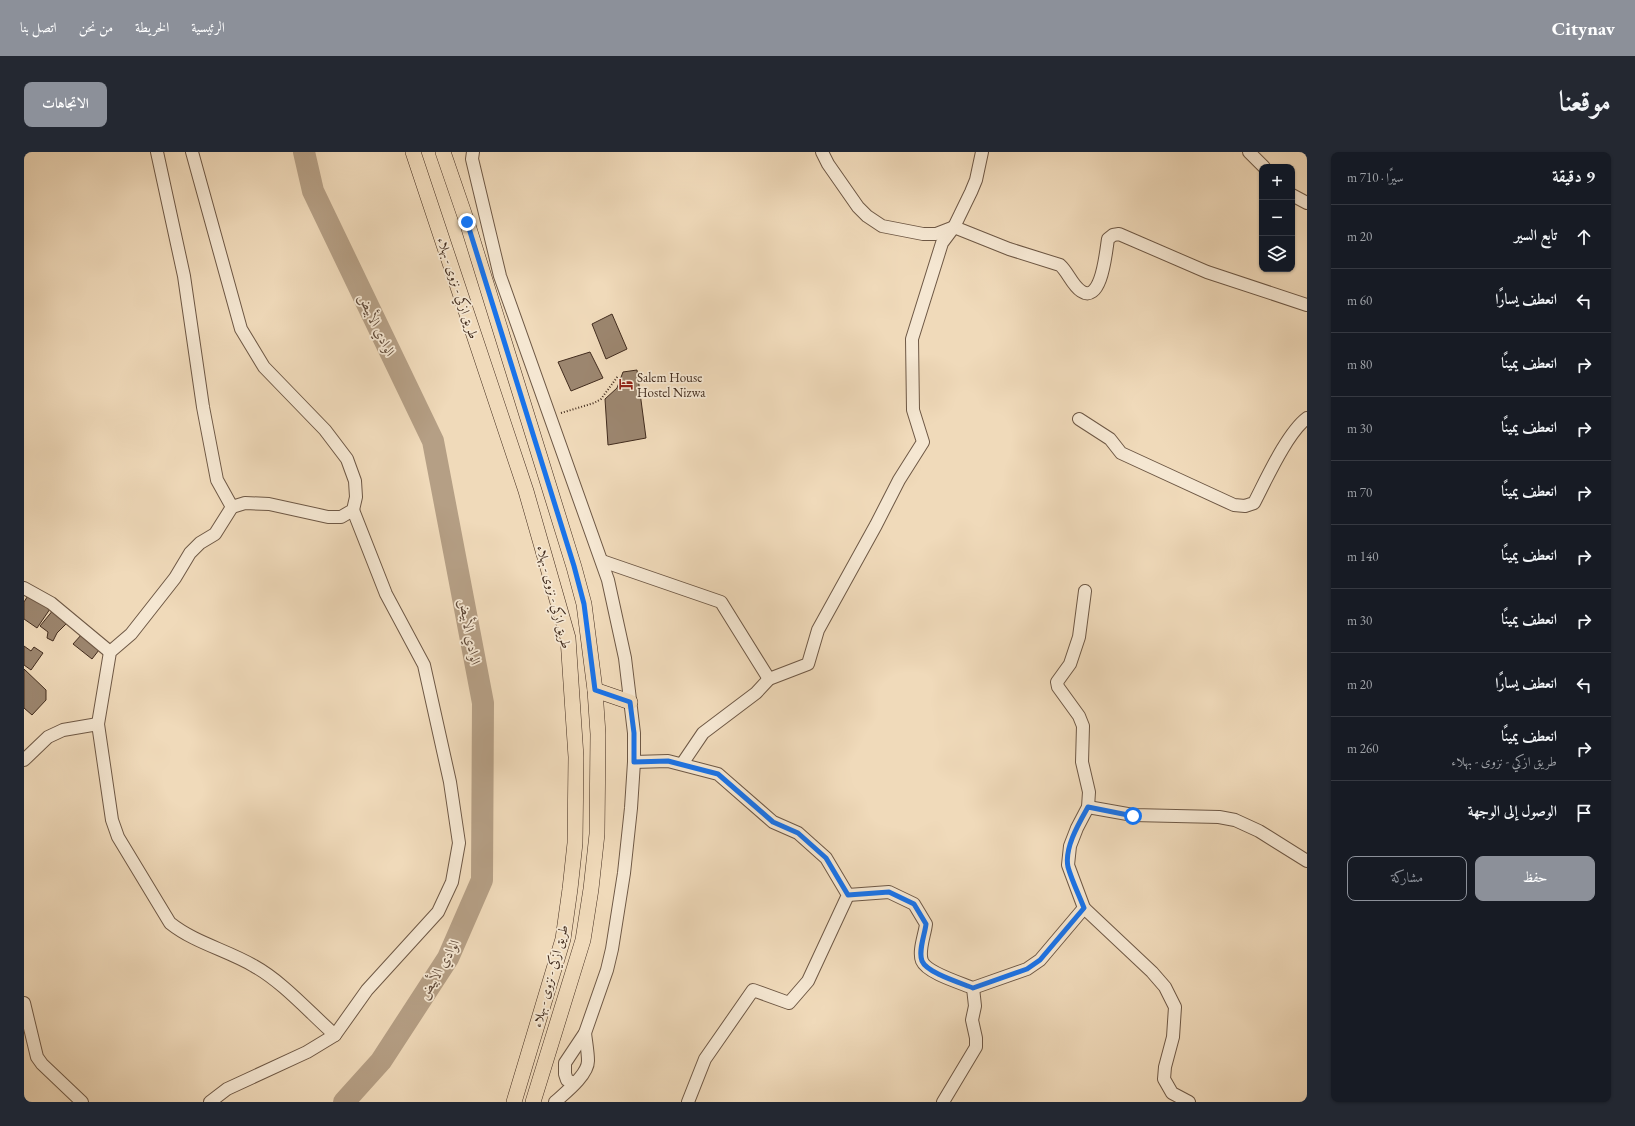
<!DOCTYPE html>
<html lang="ar">
<head>
<meta charset="utf-8">
<style>
	body { margin:0; font-family:"EB Garamond",Amiri,serif; background:#242831; color:#f1f3f6; direction:rtl }
	.controls { position:absolute; right:12px; top:12px; display:grid; overflow:hidden; border-radius:8px; box-shadow:0 1px 3px #0004 }
	.controls button { width:36px; height:36px; display:grid; place-items:center; padding:0; border:0; border-bottom:1px solid #363941; background:#171b24; color:#f1f3f6; font:20px sans-serif }
	.stop { position:absolute; width:12px; height:12px; margin:-9px; border:3px solid #1a73e8; border-radius:50%; background:#fff }
	.stop.end { background:#1a73e8; border-color:#fff; box-shadow:0 1px 4px #0008 }
	.list { margin:0; padding:0; list-style:none }
	h2 { display:flex; justify-content:space-between; align-items:center; height:52px; margin:0; padding:0 16px; font-size:17px }
	h2 small { font-size:13px; font-weight:400; color:#9ea1a6 }
	.list li { display:grid; grid-template-columns:26px 1fr auto; gap:12px; align-items:center; box-sizing:border-box; height:64px; padding:0 16px; border-top:1px solid #363941 }
	.list b { display:block; font-size:15px; white-space:nowrap }
	.list p { margin:0; font-size:13px; white-space:nowrap; color:#9ea1a6 }
	.list em { font-size:13px; font-style:normal; color:#9ea1a6 }
	.actions { display:flex; gap:8px; padding:12px 16px }
	.actions a { flex:1; padding:9px 0; border:1px solid #8c9099; border-radius:8px; text-align:center; font-size:14px; color:#8c9099 }
	.actions .main { background:#8c9099; color:#fff }
	.icon { flex:none; width:22px; height:22px; fill:none; stroke:currentColor; stroke-width:2; stroke-linecap:round; stroke-linejoin:round }
	.map { position:relative; flex:none; width:1283px; height:950px; overflow:hidden; direction:ltr; border-radius:8px }
	header { display:flex; align-items:center; gap:24px; box-sizing:border-box; height:56px; padding:0 20px; background:#8c9099; color:#fff }
	header strong { font-size:19px }
	nav { display:flex; gap:22px; margin-inline-start:auto; font-size:14px }
	.intro { display:flex; align-items:center; justify-content:space-between; box-sizing:border-box; height:96px; padding:0 24px }
	h1 { margin:0; font-size:28px }
	.button { padding:10px 18px; border-radius:8px; background:#8c9099; color:#fff; font-size:14px; font-weight:700 }
	main { display:flex; gap:24px; padding:0 24px }
	aside { flex:1; background:#171b24; border-radius:8px; box-shadow:0 1px 3px #0004 }
	.map>svg:first-child { display:block }
	.lines { fill:none; stroke-linecap:round; stroke-linejoin:round }
	.river { stroke:#b59f85; stroke-width:22 }
	.building { fill:#9c866f; stroke:#422c1e }
	.minor-casing { stroke:#6e5845; stroke-width:14 }
	.major-casing { stroke:#422c1e; stroke-width:16 }
	.path { stroke:#422c1e; stroke-width:2; stroke-dasharray:1 2; stroke-linecap:butt }
	.minor { stroke:#f5e7d2; stroke-width:12 }
	.major { stroke:#f0daba; stroke-width:15 }
	.route { stroke:#1a73e8; stroke-width:5 }
	.labels { text-anchor:middle; dominant-baseline:central; stroke-width:3.5; stroke-linejoin:round; paint-order:stroke }
	.street-label { font-size:13px; fill:#422c1e; stroke:#f5e7d2 }
	.poi-label { font-size:13px; fill:#422c1e; stroke:#f5e7d2; text-anchor:start }
	.water-label { font-size:14px; font-style:italic; fill:#5f4938; stroke:#f5e7d2 }
</style>
</head>
<body>
<header>
<strong>Citynav</strong>
<nav><a>الرئيسية</a><a>الخريطة</a><a>من نحن</a><a>اتصل بنا</a></nav>
</header>
<div class="intro"><h1>موقعنا</h1><a class="button">الاتجاهات</a></div>
<main>
<aside>
<h2>9 دقيقة<small>سيرًا · 710 m</small></h2>
<ul class="list">
<li><svg class="icon" aria-label="ahead" viewBox="0 0 24 24"><path d="M12 20V5M6 11l6-6 6 6"/></svg><div><b>تابع السير</b></div><em>20 m</em></li>
<li><svg class="icon" aria-label="left" viewBox="0 0 24 24"><path d="M17 20v-9H6M10 6l-5 5 5 5"/></svg><div><b>انعطف يسارًا</b></div><em>60 m</em></li>
<li><svg class="icon" aria-label="right" viewBox="0 0 24 24"><path d="M7 20v-9h11M14 6l5 5-5 5"/></svg><div><b>انعطف يمينًا</b></div><em>80 m</em></li>
<li><svg class="icon" aria-label="right" viewBox="0 0 24 24"><path d="M7 20v-9h11M14 6l5 5-5 5"/></svg><div><b>انعطف يمينًا</b></div><em>30 m</em></li>
<li><svg class="icon" aria-label="right" viewBox="0 0 24 24"><path d="M7 20v-9h11M14 6l5 5-5 5"/></svg><div><b>انعطف يمينًا</b></div><em>70 m</em></li>
<li><svg class="icon" aria-label="right" viewBox="0 0 24 24"><path d="M7 20v-9h11M14 6l5 5-5 5"/></svg><div><b>انعطف يمينًا</b></div><em>140 m</em></li>
<li><svg class="icon" aria-label="right" viewBox="0 0 24 24"><path d="M7 20v-9h11M14 6l5 5-5 5"/></svg><div><b>انعطف يمينًا</b></div><em>30 m</em></li>
<li><svg class="icon" aria-label="left" viewBox="0 0 24 24"><path d="M17 20v-9H6M10 6l-5 5 5 5"/></svg><div><b>انعطف يسارًا</b></div><em>20 m</em></li>
<li><svg class="icon" aria-label="right" viewBox="0 0 24 24"><path d="M7 20v-9h11M14 6l5 5-5 5"/></svg><div><b>انعطف يمينًا</b><p>طريق ازكي - نزوى - بهلاء</p></div><em>260 m</em></li>
<li><svg class="icon" aria-label="arrive" viewBox="0 0 24 24"><path d="M6 21V4h12l-3 4 3 4H6"/></svg><div><b>الوصول إلى الوجهة</b></div></li>
</ul>
<div class="actions"><a class="main">حفظ</a><a>مشاركة</a></div>
</aside>
<div class="map">
<svg width="1283" height="950" viewBox="0 0 1283 950">
	<rect width="100%" height="100%" fill="#f0daba"/>
	<filter id="stains"><feTurbulence type="fractalNoise" baseFrequency=".005" numOctaves="4"/><feColorMatrix values="0 0 0 0 .2 0 0 0 0 .09 0 0 0 0 .02 0 0 0 .5 -.17"/></filter>
	<radialGradient id="worn" r=".72"><stop offset=".6" stop-color="#630" stop-opacity="0"/><stop offset="1" stop-color="#630" stop-opacity=".3"/></radialGradient>
	<g class="lines">
		<!-- river -->
		<path class="river" d="M280,0l9,39 120,250 50,262 -1,177 -34,78 -67,103 -37,41"/>
	</g>
	<!-- building -->
	<g class="building">
		<path d="M588,162l15,35 -21,10 -14,-35z"/>
		<path d="M566,200l13,26 -32,13 -13,-29z"/>
		<path d="M613,218l9,68 -38,7 -3,-46 12,-11 6,-16z"/>
		<path d="M5,442l21,15 -13,19 -13,-9v-17z"/>
		<path d="M30,457l15,12 -12,12 -4,8 -6,-3 1,-6 -8,-6z"/>
		<path d="M58,482l17,16 -7,9 -19,-15z"/>
		<path d="M0,494l7,5 3,-4 9,6 -12,17 -7,-5z"/>
		<path d="M0,517l22,21v10l-14,15 -8,-7z"/>
	</g>
	<g class="lines">
		<defs>
			<g id="minor">
				<path d="M133,0l27,124 19,131 14,73 15,27 -17,27 -15,9 -10,10 -15,25 -44,56 -21,18 -12,72 14,96 6,17 52,86c25,20 57,27 84,43 29,16 56,47 81,69"/>
				<path d="M168,0l49,177 23,38 61,63 22,29 8,22 1,16 -3,13 -12,7h-13l-59,-13 -24,-1 -13,4"/>
				<path d="M449,0l-1,7 28,117 108,304 17,78 9,75v29l-3,46 -7,65 -12,76 -5,21 -22,63 -20,30v11l2,6 7,3"/>
				<path d="M798,0l6,12 30,43 9,9 15,10 41,8h13l18,-7 55,22 51,16c8,7 12,20 21,26 21,14 25,-41 27,-52l5,-4 6,-1 88,38 100,33"/>
				<path d="M1225,0l15,15"/>
				<path d="M1268,43l15,8"/>
				<path d="M1055,267l31,20 11,14 113,52 11,1 9,-3c12,-23 33,-70 53,-85"/>
				<path d="M578,409l119,41 48,77"/>
				<path d="M0,436l27,15 59,49"/>
				<path d="M0,608l24,-23 15,-7 35,-6"/>
				<path d="M610,610l34,-1 50,13 55,48 25,11 28,25 22,37 -40,86 -19,22 -36,-13 -48,69 -17,43"/>
				<path d="M658,612l21,-31 53,-40 13,-14 39,-15 10,-34 58,-105 23,-45 24,-38 -10,-32 -1,-71 30,-96 12,-16 17,-35 5,-12 6,-28"/>
				<path d="M1064,655l45,8 86,2 16,3 24,11 48,30"/>
				<path d="M824,743l41,-3 25,12 12,20c-1,10 -8,27 -4,37 5,12 39,22 51,27l54,-19 13,-9 44,-52 68,64 13,15 10,20 -2,30 -8,30 -1,12 8,14 17,9"/>
				<path d="M1060,756l-16,-43 2,-19 7,-18 11,-21 1,-15 -7,-30 1,-36 -4,-10 -21,-29 -1,-5 13,-18 9,-27 6,-46"/>
				<path d="M0,851l13,54 5,7 40,38"/>
				<path d="M186,950l17,-13 80,-37 28,-17 32,-45 71,-78 14,-30 7,-39 -9,-61 -26,-117 -38,-71 -33,-84"/>
				<path d="M531,950c10,-9 33,-27 33,-41 0,-9 -2,-19 -3,-28"/>
				<path d="M919,950l33,-55v-9l-4,-18 3,-14 -2,-18"/>
			</g>
			<g id="major">
				<path d="M389,0l113,339 42,147 8,119 -1,86 -5,46 -7,50 -49,163"/>
				<path d="M419,0l24,70 107,345 10,37 11,86 3,44 -1,100 -6,55 -8,51 -50,162"/>
				<path d="M571,538l35,12"/>
			</g>
		</defs>
		<!-- minor casing -->
		<use href="#minor" class="minor-casing"/>
		<!-- major casing -->
		<use href="#major" class="major-casing"/>
		<!-- path -->
		<path class="path" d="M537,261l33,-10 7,-4 17,-23"/>
		<!-- minor -->
		<use href="#minor" class="minor"/>
		<!-- major -->
		<use href="#major" class="major"/>
	</g>
	<g class="lines">
		<!-- route -->
		<path class="route" d="M443,70l107,344 10,38 11,86 35,12 4,31v29l34,-1 50,13 55,48 25,11 28,25 22,37 41,-3 25,12 12,20c-1,10 -8,27 -4,37 5,12 39,22 51,27l54,-19 13,-9 44,-52c-5,-13 -12,-27 -16,-41 -4,-19 11,-44 20,-60l45,9"/>
	</g>
	<!-- icons -->
	<defs>
		<symbol id="hotel-bare" viewBox="-9 -9 18 18"><path d="M-6-4.5h1.5V1H6V5H4.5V3h-9V5H-6ZM-4 0a1.8 1.8 0 1 1 3.6 0ZM.5 0V-2.5h3Q6-2.5 6 0Z" fill="#8f2418" stroke="#f5e7d2" stroke-width="2.5" paint-order="stroke"/></symbol>
	</defs>
	<g fill-rule="evenodd">
		<use href="#hotel-bare" x="592" y="222" width="20" height="20"/>
	</g>
	<g class="labels">
		<!-- street labels -->
		<g class="street-label">
			<text transform="translate(434 136) rotate(72)">طريق ازكي - نزوى - بهلاء</text>
			<text transform="translate(530 445) rotate(76)">طريق ازكي - نزوى - بهلاء</text>
			<text transform="translate(526 824) rotate(-75)">طريق ازكي - نزوى - بهلاء</text>
		</g>
		<!-- poi labels -->
		<g class="poi-label">
			<text x="613" y="225">Salem House<tspan x="613" dy="15">Hostel Nizwa</tspan></text>
		</g>
		<!-- water labels -->
		<g class="water-label">
			<text transform="translate(353 173) rotate(64)">الوادي الأبيض</text>
			<text transform="translate(446 480) rotate(79)">الوادي الأبيض</text>
			<text transform="translate(415 817) rotate(-60)">الوادي الأبيض</text>
		</g>
	</g>
	<rect width="100%" height="100%" filter="url(#stains)"/>
	<rect width="100%" height="100%" fill="url(#worn)"/>
</svg>
<div class="controls">
<button>+</button>
<button>−</button>
<button><svg class="icon" aria-label="layers" viewBox="0 0 24 24"><path d="M12 4l9 5-9 5-9-5zM3 14l9 5 9-5"/></svg></button>
</div>
<div class="stop" style="left:1109px;top:664px"></div>
<div class="stop end" style="left:443px;top:70px"></div>
</div>
</main>
</body>
</html>
